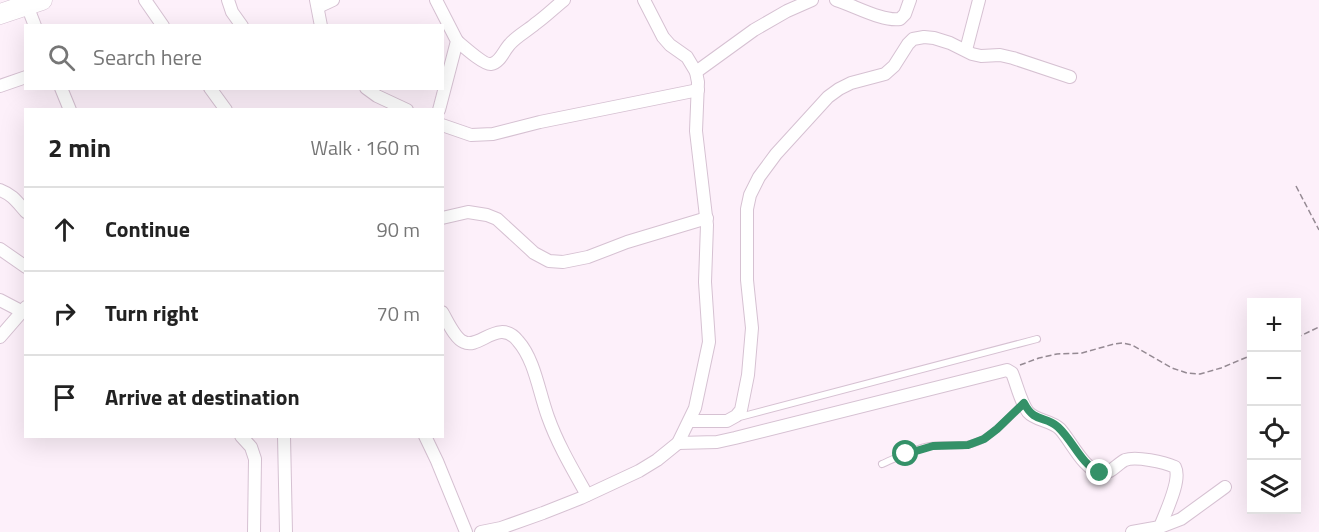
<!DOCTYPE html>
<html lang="en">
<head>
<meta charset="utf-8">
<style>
	body { margin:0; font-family:"Titillium Web",sans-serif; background:#f6f6f6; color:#222 }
	.controls { position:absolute; right:18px; bottom:18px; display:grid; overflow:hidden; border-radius:0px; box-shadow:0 6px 24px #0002 }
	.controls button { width:54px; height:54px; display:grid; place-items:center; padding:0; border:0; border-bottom:2px solid #e0e0e0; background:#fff; color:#222; font:30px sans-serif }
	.stop { position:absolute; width:18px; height:18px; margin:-14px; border:4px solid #349168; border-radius:50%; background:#fff }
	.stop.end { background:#349168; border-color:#fff; box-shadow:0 2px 6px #0008 }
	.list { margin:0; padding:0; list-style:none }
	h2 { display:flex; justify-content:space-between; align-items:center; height:78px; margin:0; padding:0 24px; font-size:26px }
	h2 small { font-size:20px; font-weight:400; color:#767676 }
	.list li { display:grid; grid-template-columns:39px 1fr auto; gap:18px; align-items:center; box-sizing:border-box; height:84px; padding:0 24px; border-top:2px solid #e0e0e0 }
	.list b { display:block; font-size:22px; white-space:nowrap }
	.list em { font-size:20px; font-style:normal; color:#767676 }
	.icon { flex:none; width:33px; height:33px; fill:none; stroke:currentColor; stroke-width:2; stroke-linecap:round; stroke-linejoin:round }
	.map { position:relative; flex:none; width:1319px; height:532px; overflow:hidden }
	.search { position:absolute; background:#fff; box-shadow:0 6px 24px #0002; left:24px; top:24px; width:420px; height:66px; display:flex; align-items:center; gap:15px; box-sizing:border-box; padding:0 21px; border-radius:0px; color:#767676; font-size:22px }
	.panel { position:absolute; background:#fff; box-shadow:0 6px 24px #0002; left:24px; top:108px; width:420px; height:330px; border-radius:0px }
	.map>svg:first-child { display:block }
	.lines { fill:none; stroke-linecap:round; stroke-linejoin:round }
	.service-casing { stroke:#d6c1d2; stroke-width:8 }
	.minor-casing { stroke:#d6c1d2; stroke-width:14 }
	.trunk-casing { stroke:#d6c1d2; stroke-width:21 }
	.path { stroke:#958a93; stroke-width:1.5; stroke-dasharray:6 3; stroke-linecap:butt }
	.service { stroke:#fff; stroke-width:6 }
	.minor { stroke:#fff; stroke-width:12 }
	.trunk { stroke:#fff; stroke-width:20 }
	.route { stroke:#349168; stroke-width:8 }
</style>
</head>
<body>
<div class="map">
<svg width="1319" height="532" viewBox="0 0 1319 532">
	<rect width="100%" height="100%" fill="#fdf0fa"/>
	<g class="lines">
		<defs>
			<g id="service">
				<path d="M736,418l301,-79"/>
				<path d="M882,464c16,-7 31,-15 48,-18 21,-3 35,4 55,-8 15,-9 26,-23 38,-34"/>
			</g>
			<g id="minor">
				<path d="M25,0l10,26"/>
				<path d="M145,0l18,26"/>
				<path d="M228,0l4,12 10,14"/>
				<path d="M316,0l5,26"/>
				<path d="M436,0l21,41 -18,69"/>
				<path d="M836,0c17,5 47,22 64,19l5,-5 5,-14"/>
				<path d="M318,7l15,-7"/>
				<path d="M457,41c6,5 27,24 34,23 9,-1 13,-14 19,-20 7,-8 17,-13 25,-20 10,-7 19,-16 29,-24"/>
				<path d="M966,50l13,-50"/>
				<path d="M696,72l58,-42 33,-19 25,-11"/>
				<path d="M0,86l26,-9"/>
				<path d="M61,88l9,22"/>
				<path d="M210,88l16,22"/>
				<path d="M366,88l11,8 30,14"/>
				<path d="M442,125l29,10 22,-1 47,-12 158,-32"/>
				<path d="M0,190c13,5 17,12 26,22"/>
				<path d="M442,218l26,-6 19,3 10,4 37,34 15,8 14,1 25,-5 39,-15 80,-24"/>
				<path d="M0,249l26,18"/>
				<path d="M0,300l21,11"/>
				<path d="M442,312c5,8 13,27 22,30 15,8 35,-25 54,-1 17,19 21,52 30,76 10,28 25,53 39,78"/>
				<path d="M0,337l26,-30"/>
				<path d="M690,421h37l9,-5 5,-6 7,-35 4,-47 -5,-48v-71l3,-14 9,-18 17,-23 52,-57 11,-8 12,-6 34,-9 9,-8 14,-22 5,-5 11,-2 10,1 16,5 22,11 9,2 19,-1 13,3 57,19"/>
				<path d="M241,436l10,11 4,12 -1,73"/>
				<path d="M284,436l2,96"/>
				<path d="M425,436l12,25 29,71"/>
				<path d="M678,443l39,-1 18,-4 272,-68 5,3c5,12 8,28 16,39 8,9 23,8 32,17 11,12 24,41 41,44 10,1 16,-9 24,-13 11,-4 39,2 50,7 7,13 -10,46 -15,60"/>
				<path d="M481,532l20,-4 42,-15 38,-15 58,-27 18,-11 21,-17 17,-35 14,-66 -4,-60 2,-57 -11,-94 2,-49 -2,-10 -9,-15 -17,-12 -7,-8 -19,-37"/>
				<path d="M1132,532l28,-5 21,-8 44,-32"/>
			</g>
			<path id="trunk" d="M0,14l42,-14"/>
		</defs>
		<!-- service casing -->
		<use href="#service" class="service-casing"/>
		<!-- minor casing -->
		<use href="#minor" class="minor-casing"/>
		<!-- trunk casing -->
		<use href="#trunk" class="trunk-casing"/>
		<!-- path -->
		<g class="path">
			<path d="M1296,186l23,44"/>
			<path d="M1296,338l23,-11"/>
			<path d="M1020,365l19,-7 18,-4 25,-1 32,-9 9,-1 9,2 40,23 15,5 13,1 21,-6 31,-13"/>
		</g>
		<!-- service -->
		<use href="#service" class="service"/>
		<!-- minor -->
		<use href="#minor" class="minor"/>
		<!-- trunk -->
		<use href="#trunk" class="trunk"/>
	</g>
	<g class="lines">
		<!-- route -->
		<path class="route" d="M906,454l27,-8 35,-1 16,-6 13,-10 27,-26c11,21 21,12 34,24 16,15 22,36 42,46"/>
	</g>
</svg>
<div class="controls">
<button>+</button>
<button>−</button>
<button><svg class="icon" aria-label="locate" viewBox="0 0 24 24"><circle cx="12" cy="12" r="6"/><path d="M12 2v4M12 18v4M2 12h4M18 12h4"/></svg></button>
<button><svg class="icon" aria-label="layers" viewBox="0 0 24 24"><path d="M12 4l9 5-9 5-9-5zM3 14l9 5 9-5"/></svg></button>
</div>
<div class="stop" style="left:906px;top:454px"></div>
<div class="stop end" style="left:1100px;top:473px"></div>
<div class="search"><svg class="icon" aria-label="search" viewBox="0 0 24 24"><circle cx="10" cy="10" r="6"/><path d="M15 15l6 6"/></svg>Search here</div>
<section class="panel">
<h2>2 min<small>Walk · 160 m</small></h2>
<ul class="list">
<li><svg class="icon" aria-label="ahead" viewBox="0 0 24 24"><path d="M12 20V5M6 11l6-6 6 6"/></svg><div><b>Continue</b></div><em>90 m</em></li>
<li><svg class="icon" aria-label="right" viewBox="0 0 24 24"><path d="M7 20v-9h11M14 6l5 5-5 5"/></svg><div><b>Turn right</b></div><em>70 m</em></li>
<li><svg class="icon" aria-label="arrive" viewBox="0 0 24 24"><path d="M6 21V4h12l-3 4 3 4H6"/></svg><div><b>Arrive at destination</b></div></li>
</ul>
</section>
</div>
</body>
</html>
